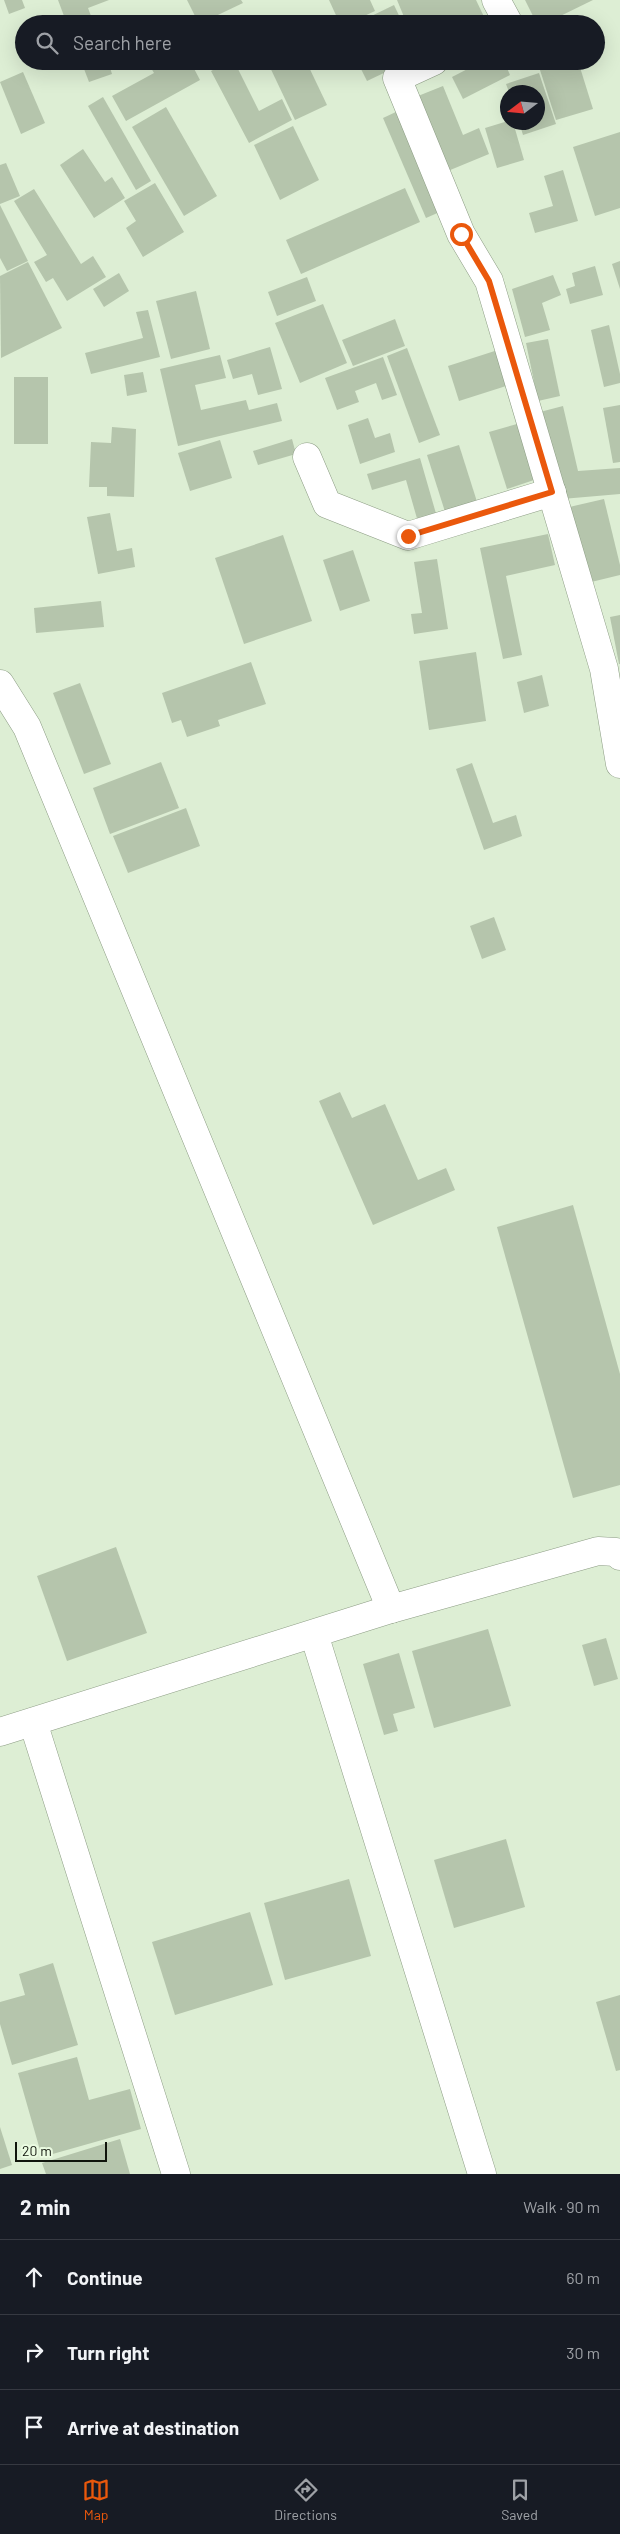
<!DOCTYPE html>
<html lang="en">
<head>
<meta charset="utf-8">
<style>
	body { margin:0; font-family:Barlow,sans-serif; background:#242831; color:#f1f3f6 }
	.compass { position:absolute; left:500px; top:85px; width:45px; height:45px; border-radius:50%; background:#171b24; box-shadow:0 5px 20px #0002; rotate:254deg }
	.scale { position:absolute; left:15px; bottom:12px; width:92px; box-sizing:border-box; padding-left:5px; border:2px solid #10150c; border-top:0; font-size:14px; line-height:18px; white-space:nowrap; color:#10150c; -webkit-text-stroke:4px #eafbe1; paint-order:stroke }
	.stop { position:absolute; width:15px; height:15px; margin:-11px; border:4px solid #ea580c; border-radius:50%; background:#fff }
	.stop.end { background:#ea580c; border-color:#fff; box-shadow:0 1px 5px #0008 }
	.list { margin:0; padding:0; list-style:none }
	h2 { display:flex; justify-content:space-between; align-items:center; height:65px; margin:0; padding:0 20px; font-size:21px }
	h2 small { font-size:16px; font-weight:400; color:#9ea1a6 }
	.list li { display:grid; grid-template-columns:32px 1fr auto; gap:15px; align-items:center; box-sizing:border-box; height:75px; padding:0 20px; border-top:1px solid #363941 }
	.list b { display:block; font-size:19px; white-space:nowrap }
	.list em { font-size:16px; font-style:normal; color:#9ea1a6 }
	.icon { flex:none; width:28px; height:28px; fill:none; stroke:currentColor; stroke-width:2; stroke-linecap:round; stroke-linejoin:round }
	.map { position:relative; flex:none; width:620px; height:2174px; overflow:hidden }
	.search { position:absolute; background:#171b24; box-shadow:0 5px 20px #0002; left:15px; right:15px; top:15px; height:55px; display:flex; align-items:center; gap:12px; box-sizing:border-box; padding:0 18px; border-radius:28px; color:#9ea1a6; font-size:19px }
	.sheet { height:290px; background:#171b24 }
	nav { display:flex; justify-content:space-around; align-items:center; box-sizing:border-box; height:70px; border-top:1px solid #363941; background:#171b24; font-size:14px; color:#9ea1a6 }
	nav a { display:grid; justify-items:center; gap:2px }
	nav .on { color:#ea580c }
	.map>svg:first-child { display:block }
	.building { fill:#b5c5ac }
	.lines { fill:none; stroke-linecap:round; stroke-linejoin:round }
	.street-casing { stroke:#8c9c84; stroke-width:29 }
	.street { stroke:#fff; stroke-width:28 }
	.route { stroke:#ea580c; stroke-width:6 }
</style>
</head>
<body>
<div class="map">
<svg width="620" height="2174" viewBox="0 0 620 2174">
	<rect width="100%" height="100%" fill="#ddeed4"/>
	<!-- building -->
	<g class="building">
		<path d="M4,0h18l3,8 -16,6z"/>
		<path d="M58,0h51l-21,8 6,16h-27z"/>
		<path d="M187,0h54l2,3 -44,21z"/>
		<path d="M329,0h41l5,11 -28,13h-7z"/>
		<path d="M397,0h79l10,21 -5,3h-74z"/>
		<path d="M525,0h68l-49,24h-7z"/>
		<path d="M394,5l9,19h-48z"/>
		<path d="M81,61h27l4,13 -23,8z"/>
		<path d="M147,61h43l10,19 -74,41 -14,-25 42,-23z"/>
		<path d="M230,61h4l25,50 23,-12 10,21 -43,23 -38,-72z"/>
		<path d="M267,61h39l21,44 -32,15z"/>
		<path d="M357,61h52l-42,20z"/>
		<path d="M483,61h21l6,14 -47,24 -11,-22z"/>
		<path d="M568,61h10l15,48 -37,11 -16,-50z"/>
		<path d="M23,72l22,51 -24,11 -21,-52z"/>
		<path d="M539,73l17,51 -33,11 -4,-13h19v-30h-29l-3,-8z"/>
		<path d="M443,86l20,49 16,-7 10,26 -46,19 -30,-75z"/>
		<path d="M103,97l48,84 -15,9 -48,-84z"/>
		<path d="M166,107l51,89 -33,20 -52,-89z"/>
		<path d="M398,111l44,100 -16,7 -43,-100z"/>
		<path d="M508,121l5,1 11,38 -27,8 -12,-40z"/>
		<path d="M293,126l26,54 -39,20 -26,-55z"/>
		<path d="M620,132v76l-25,8 -22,-69z"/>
		<path d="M83,149l22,33 7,-5 13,21 -31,20 -34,-53z"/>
		<path d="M6,163l14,33 -20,8v-39z"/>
		<path d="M563,170l15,51 -43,12 -6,-20 24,-7 -9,-30z"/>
		<path d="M155,183l29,49 -41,25 -17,-29 10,-7 -12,-20z"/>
		<path d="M405,188l15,34 -119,52 -15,-34z"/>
		<path d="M34,189l47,75 12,-8 13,21 -39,24 -14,-23 -7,4 -12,-20 13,-7 -33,-54z"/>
		<path d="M0,205l28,56 -21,10 -7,-13z"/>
		<path d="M620,261v28l-8,-25z"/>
		<path d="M28,262l34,66 -61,30 -1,-82z"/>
		<path d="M595,266l8,29 -33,9 -4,-15 9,-3 -3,-13z"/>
		<path d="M119,273l10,18 -25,16 -11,-18z"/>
		<path d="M553,275l8,20 -19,8 8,27 -25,7 -13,-48z"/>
		<path d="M307,277l9,24 -39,15 -9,-24z"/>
		<path d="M196,291l14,58 -39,10 -15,-58z"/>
		<path d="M323,304l24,59 -47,20 -25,-60z"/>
		<path d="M148,310l12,47 -69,17 -6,-21 58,-15 -7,-26z"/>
		<path d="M395,319l10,27 -52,20 -11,-26z"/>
		<path d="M609,325l11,49v9l-16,4 -13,-57z"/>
		<path d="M548,339l12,57 -22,5 -12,-58z"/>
		<path d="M270,347l12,42 -24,6 -6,-21 -19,5 -6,-19z"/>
		<path d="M407,348l33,87 -21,8 -32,-87z"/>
		<path d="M501,349l11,35 -53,17 -11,-35z"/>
		<path d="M220,355l6,23 -31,7 6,25 45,-10 3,10 28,-7 5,18 -104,25 -18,-77z"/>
		<path d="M383,357l14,38 -15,5 -6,-17 -21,8 4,11 -22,8 -12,-32z"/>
		<path d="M143,372l4,20 -20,4 -3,-21z"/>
		<rect x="14" y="377" width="34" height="67"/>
		<path d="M620,405v57l-7,1 -10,-55z"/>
		<path d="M563,406l15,65 42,-3v26l-58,5 -22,-87z"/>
		<path d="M368,418l7,20 15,-5 5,19 -35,12 -12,-39z"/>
		<path d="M517,424l17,56 -27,9 -18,-57z"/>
		<path d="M112,427l24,2 -2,68 -27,-1v-9h-18l2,-45 20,1z"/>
		<path d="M292,439l4,15 -38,11 -5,-14z"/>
		<path d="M220,440l12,38 -42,13 -12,-38z"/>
		<path d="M459,445l20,63 -32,10 -20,-63z"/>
		<path d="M420,458l17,59 -19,5 -12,-42 -34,10 -5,-16z"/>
		<path d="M604,499l16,66v10l-37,9 -18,-76z"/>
		<path d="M110,513l7,38 15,-3 3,19 -37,7 -11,-57z"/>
		<path d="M548,534l7,31 -49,11 16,79 -19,4 -23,-111z"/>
		<path d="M283,535l29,86 -68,23 -29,-86z"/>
		<path d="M353,550l17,51 -30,10 -17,-51z"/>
		<path d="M437,559l11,70 -34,5 -3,-20 11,-1 -8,-51z"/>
		<path d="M101,601l3,26 -68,6 -2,-25z"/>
		<path d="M620,615v49h-1l-9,-47z"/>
		<path d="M476,652l10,69 -57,9 -10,-69z"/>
		<path d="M251,662l15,42 -48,16 2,6 -33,11 -6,-17 -9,3 -10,-30z"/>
		<path d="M542,675l7,31 -25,7 -7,-31z"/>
		<path d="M80,683l31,81 -27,10 -31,-81z"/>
		<path d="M161,762l18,46 -69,26 -17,-46z"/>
		<path d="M472,763l21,60 23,-8 6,21 -38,14 -28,-81z"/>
		<path d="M186,808l14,38 -72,27 -15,-37z"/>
		<path d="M494,917l12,33 -24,9 -12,-33z"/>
		<path d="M340,1092l12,26 33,-14 33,76 28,-12 9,22 -82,35 -54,-124z"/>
		<path d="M573,1205l47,169v111l-47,13 -76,-271z"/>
		<path d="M116,1547l31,86 -80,28 -30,-85z"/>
		<path d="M488,1629l23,77 -77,22 -22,-77z"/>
		<path d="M606,1638l12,41 -24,7 -12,-41z"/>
		<path d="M399,1653l16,55 -22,6 5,17 -14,4 -21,-71z"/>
		<path d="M506,1839l19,68 -71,21 -20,-68z"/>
		<path d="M349,1879l22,77 -86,24 -21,-77z"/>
		<path d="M250,1912l23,73 -98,30 -23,-73z"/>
		<path d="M53,1963l25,82 -66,20 -12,-41v-22l25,-7 -6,-21z"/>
		<path d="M620,1995v75l-4,1 -20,-69z"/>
		<path d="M77,2057l12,43 41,-11 11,40 -99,28 -24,-84z"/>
		<path d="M0,2127l12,38 -12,4z"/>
		<path d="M120,2139l10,35h-84l-4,-11z"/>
	</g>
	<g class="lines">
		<defs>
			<g id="street">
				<path d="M496,0l13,24"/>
				<path d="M434,61l-37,17 64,156 28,47 115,388 16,95"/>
				<path d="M307,457l20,47 81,32 144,-44"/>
				<path d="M0,684l27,43 364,882"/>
				<path d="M314,1634l168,540"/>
				<path d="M33,1722l143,452"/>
				<path d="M0,1732l391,-123 207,-58 18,1 4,4"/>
			</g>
		</defs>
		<!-- street casing -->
		<use href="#street" class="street-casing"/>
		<!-- street -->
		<use href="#street" class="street"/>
	</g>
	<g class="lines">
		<!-- route -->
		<path class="route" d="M408,536l144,-44 -63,-211 -28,-47"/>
	</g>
</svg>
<svg class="compass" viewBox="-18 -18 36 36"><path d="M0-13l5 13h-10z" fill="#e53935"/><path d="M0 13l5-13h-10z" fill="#9ea1a6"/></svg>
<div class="scale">20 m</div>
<div class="stop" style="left:461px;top:234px"></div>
<div class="stop end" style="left:408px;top:536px"></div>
<div class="search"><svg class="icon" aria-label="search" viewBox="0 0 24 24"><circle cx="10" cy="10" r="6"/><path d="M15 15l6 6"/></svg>Search here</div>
</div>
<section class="sheet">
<h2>2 min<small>Walk · 90 m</small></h2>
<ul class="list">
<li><svg class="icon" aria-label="ahead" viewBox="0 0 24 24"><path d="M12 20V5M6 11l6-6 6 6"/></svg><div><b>Continue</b></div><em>60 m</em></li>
<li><svg class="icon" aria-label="right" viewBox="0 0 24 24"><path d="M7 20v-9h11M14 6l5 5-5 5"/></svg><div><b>Turn right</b></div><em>30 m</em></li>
<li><svg class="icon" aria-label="arrive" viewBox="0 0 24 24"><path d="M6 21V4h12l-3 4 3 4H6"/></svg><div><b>Arrive at destination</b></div></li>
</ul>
</section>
<nav>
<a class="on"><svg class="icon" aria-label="map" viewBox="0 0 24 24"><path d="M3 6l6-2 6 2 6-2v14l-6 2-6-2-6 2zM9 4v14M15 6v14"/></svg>Map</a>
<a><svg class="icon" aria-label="directions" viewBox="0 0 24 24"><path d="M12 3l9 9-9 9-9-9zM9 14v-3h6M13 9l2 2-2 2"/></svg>Directions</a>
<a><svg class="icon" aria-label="saved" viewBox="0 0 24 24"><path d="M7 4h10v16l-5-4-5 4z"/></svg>Saved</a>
</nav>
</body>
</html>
